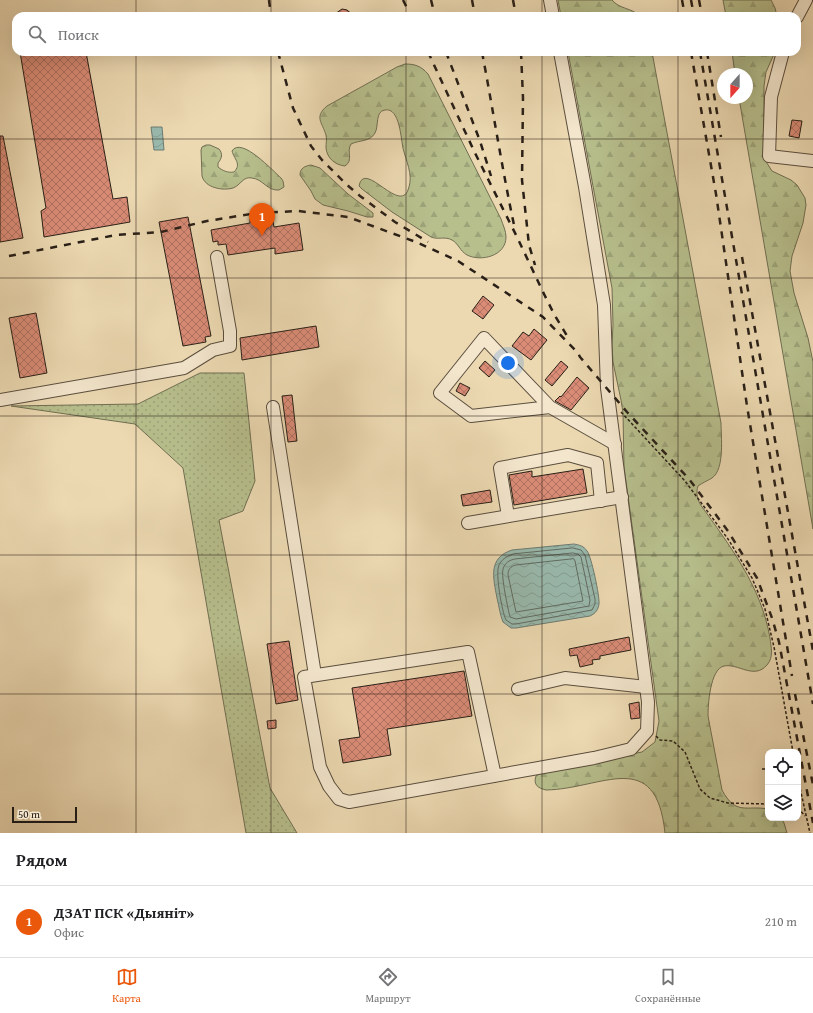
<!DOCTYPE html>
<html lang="ru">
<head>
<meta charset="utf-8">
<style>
	body { margin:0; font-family:"Gentium Book Plus",serif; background:#f6f6f6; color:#202124 }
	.controls { position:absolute; right:12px; bottom:12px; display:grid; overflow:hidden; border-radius:8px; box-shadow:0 4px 16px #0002 }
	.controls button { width:36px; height:36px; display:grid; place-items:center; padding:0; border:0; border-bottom:1px solid #e0e0e0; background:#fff; color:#202124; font:20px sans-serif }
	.compass { position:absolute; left:717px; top:68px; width:36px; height:36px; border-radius:50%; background:#fff; box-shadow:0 4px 16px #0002; rotate:201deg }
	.scale { position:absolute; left:12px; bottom:10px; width:65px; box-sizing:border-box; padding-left:4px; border:2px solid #291f17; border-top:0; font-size:11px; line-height:14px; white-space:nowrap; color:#291f17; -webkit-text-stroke:3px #f3e6cd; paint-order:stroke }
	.you { position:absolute; left:508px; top:363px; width:14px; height:14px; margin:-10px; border:3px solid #fff; border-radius:50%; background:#1a73e8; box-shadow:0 0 0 6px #1a73e833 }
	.badge { display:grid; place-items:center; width:26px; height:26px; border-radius:50%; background:#ea580c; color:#fff; font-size:13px; font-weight:700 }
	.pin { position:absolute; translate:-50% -33px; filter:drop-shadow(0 1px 2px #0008) }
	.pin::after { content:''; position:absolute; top:21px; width:14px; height:12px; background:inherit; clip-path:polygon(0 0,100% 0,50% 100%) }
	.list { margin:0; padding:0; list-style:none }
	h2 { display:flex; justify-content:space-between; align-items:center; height:52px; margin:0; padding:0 16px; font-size:17px }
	h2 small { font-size:13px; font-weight:400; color:#757577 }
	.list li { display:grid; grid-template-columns:26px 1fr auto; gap:12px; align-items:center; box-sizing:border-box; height:72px; padding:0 16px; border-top:1px solid #e0e0e0 }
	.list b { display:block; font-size:15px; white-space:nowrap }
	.list p { margin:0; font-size:13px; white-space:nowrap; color:#757577 }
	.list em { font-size:13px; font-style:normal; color:#757577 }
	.icon { flex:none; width:22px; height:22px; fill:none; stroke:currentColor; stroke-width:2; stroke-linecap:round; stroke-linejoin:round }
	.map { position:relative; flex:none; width:813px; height:833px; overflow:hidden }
	.search { position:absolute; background:#fff; box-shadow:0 4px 16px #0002; left:12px; right:12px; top:12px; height:44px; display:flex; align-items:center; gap:10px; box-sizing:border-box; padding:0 14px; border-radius:12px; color:#757577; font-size:15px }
	.sheet { height:124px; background:#fff }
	nav { display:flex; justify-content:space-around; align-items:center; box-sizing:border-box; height:56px; border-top:1px solid #e0e0e0; background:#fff; font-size:11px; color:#757577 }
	nav a { display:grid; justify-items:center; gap:2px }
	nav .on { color:#ea580c }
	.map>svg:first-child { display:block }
	.grass { fill:url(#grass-dots); stroke:#706f52 }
	.forest { fill:url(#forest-firs); stroke:#706f52 }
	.water { fill:url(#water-waves); stroke:#6c7c72 }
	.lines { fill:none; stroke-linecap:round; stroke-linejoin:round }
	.shore { stroke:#616c62; stroke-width:1 }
	.building { fill:url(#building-cross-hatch); stroke:#291f17 }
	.minor-casing { stroke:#5a4e3e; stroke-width:14 }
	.path { stroke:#291f17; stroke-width:1.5; stroke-dasharray:3 2; stroke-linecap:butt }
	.minor { stroke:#f3e6cd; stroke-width:12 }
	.rail { stroke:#291f17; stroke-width:2.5; stroke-dasharray:7 7; stroke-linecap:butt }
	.grid { fill:none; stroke:#291f17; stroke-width:1; stroke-opacity:0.55 }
</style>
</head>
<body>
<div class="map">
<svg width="813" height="833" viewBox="0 0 813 833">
	<defs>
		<pattern id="grass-dots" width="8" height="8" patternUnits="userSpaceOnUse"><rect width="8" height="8" fill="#b7bf8d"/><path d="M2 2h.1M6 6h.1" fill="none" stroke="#9da479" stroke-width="1.8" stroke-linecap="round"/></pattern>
		<pattern id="forest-firs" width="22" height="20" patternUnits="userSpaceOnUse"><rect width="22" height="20" fill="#b7bf8d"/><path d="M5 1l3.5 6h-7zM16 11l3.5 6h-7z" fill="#9da479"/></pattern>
		<pattern id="water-waves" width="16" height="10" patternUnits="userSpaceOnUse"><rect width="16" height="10" fill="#99baae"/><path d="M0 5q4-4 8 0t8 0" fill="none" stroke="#849f95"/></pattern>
		<pattern id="building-cross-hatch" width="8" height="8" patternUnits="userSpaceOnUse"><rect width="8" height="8" fill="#da8c77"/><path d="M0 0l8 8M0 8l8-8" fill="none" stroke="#b17261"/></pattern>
	</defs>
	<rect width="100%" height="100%" fill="#ecd9b2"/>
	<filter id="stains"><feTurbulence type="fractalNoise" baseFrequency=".005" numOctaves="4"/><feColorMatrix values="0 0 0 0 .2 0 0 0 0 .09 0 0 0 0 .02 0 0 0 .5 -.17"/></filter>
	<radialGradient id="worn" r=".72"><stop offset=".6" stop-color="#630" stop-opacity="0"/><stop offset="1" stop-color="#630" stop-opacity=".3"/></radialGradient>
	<!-- grass -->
	<path class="grass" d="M200,373h44l11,108 -12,30 -24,9 51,268 27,45h-51l-63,-365 -48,-44 -124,-18 127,-2z"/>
	<!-- forest -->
	<g class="forest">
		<path d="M558,0h54c7,9 20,8 28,16h-79z"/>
		<path d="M723,0h48l4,8 2,8h-51z"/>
		<path d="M568,52h84l69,371c0,13 4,46 -9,55 -5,3 -10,5 -14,8 -2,7 -1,11 2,18 30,42 61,82 70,134 1,9 4,19 -3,27 -13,15 -29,-2 -43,1 -14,3 -16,39 -16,50l14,74c14,26 24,15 46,19v9h13l3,5 3,10h-122c-9,-87 -63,-44 -119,-43 -8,-2 -13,-5 -10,-14l6,-4 100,-20 13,-10 4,-21 -35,-254 -1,-54 -2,-13 -8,-38 -1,-17 1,-20 -1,-37z"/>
		<path d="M732,52h43l-9,20 -2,14v68l1,6 7,11 19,9 6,5 8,13 1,7 -3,18 -11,33 -2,15 4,22 14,45 5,24v167l-74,-431h8v-24h-12z"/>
		<path d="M405,64c10,0 16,2 23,10l73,145c2,6 5,12 5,18 0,19 -25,25 -39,18 -7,-4 -9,-12 -15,-15 -7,-4 -14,0 -21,-3l-39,-25 -30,-23 -3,-3c5,-28 43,32 50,1 4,-13 -3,-26 -6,-39 -2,-8 -3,-41 -18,-38 -10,1 -6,16 -10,23 -5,9 -16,7 -24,11 -5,8 3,16 -6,22 -10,-1 -18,-8 -19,-18 0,-5 1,-9 0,-13 -4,-13 -12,-18 1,-29l70,-39z"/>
		<path d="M206,145h4l9,4c4,5 3,9 -1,14v4c5,4 10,6 16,5 8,-8 0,-13 -2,-21 9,-15 41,20 49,27l2,3 1,6 -5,3c-12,1 -16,-11 -27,-12 -9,-2 -11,7 -19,10 -10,3 -28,0 -31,-12l-1,-26 1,-3z"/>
		<path d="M311,165l9,3 28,26 25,19v4h-6l-19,-6 -25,-6 -8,-6 -4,-8 -11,-16c0,-7 5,-9 11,-10z"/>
	</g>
	<!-- water -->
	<g class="water">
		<path d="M151,127h11l2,23h-10z"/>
		<path d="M574,544c5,1 10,2 13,7 4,4 13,46 12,53 -1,6 -3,9 -9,12l-74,12h-5l-8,-6c-3,-7 -4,-16 -6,-24 -4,-21 -9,-40 15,-48z"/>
	</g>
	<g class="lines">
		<!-- shore -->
		<g class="shore">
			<path d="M573,548l8,2 4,5 10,44v5l-3,6 -76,14h-4l-6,-4c-4,-8 -11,-47 -7,-55 3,-6 8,-9 14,-11z"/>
			<path d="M573,553l5,1 3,3 9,43 -1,6 -73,13 -6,-2c-2,-8 -9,-40 -7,-48 2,-6 6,-9 12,-10z"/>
			<path d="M574,559l1,2 8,40 -67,11 -8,-37c0,-5 2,-9 8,-10z"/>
		</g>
	</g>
	<!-- building -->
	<g class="building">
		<path d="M342,9l5,1 7,6h-22z"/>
		<path d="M20,52h66l27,147 14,-2 3,25 -86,15 -3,-26 5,-3z"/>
		<path d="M792,120l10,1 -3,17 -10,-2z"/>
		<path d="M0,136h3l20,102 -23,4z"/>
		<path d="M272,216l2,11 25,-4 4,27 -28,4v-6l-47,7 -2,-11 -8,1v-4l-5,1 -2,-12 39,-7v-4z"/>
		<path d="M188,217l23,119 -6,1 1,5 -23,4 -24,-124z"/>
		<path d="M483,296l11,9 -11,14 -11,-8z"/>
		<path d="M36,313l11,60 -27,5 -11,-60z"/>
		<path d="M316,326l3,21 -77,13 -2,-22z"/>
		<path d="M534,329l13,11 -16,20 -19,-14 11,-14 6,4z"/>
		<path d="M485,361l10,9 -6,7 -10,-9z"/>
		<path d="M561,361l7,6 -16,19 -7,-6z"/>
		<path d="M577,377l12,11 -18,22 -16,-9 5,-5 1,1z"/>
		<path d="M460,383l10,5 -5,8 -9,-5z"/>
		<path d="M292,395l5,46 -9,1 -6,-46z"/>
		<path d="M583,469l4,24 -73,12 -5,-30 23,-4v6z"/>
		<path d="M490,490l2,12 -29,4 -2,-11z"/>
		<path d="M629,637l2,13 -31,6v3l-8,1 1,4 -13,3 -3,-12 -7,1 -1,-7z"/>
		<path d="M289,641l9,59 -22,4 -9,-60z"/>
		<path d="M464,671l8,45 -85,13 4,26 -48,8 -4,-23 21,-3 -8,-49z"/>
		<path d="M639,702l1,16 -9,1 -2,-15z"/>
		<path d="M276,720v8l-8,1 -1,-8z"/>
	</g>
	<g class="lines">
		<defs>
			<g id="minor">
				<path d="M550,0l3,16"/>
				<path d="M797,17l9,-17"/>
				<path d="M783,52l-12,45 -2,59 44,5"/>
				<path d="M0,400l184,-32 29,-18 17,-4v-15l-13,-74"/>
				<path d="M273,407l42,268"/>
				<path d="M550,407l-79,9 -31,-23 44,-55 66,69 65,37"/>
				<path d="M508,516l-8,-48 68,-13 29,8 4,38"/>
				<path d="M468,523l154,-26"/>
				<path d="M518,689l47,-11 81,9"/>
				<path d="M495,776l-27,-124 -164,25 16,90 9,19 10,13 10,3 245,-44 37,-9 16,-18 1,-29 -41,-314 -3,-83 -19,-118 -25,-135"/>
			</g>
		</defs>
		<!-- minor casing -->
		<use href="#minor" class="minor-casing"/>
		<!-- path -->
		<g class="path">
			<path d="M621,412l64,69 43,58 24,39 13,31 9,38 19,105"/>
			<path d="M656,736l4,4 13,1 12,11 15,37 10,9 18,5 40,1"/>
			<path d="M762,769h6"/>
			<path d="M798,779l12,54"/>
			<path d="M798,808l7,8"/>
		</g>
		<!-- minor -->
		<use href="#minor" class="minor"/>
		<!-- rail -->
		<g class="rail">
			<path d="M269,0l2,16"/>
			<path d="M403,0l8,16"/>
			<path d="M431,0l4,16"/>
			<path d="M472,0l3,16"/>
			<path d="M513,0l3,16"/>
			<path d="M682,0l3,16"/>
			<path d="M691,0l3,16"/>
			<path d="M699,0l3,16"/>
			<path d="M278,52l15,56 18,38 11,14 24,24 14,12 35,26 33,20"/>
			<path d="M428,52l47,101 42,84 27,57 10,20 15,25"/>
			<path d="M446,52l34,89 11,35"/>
			<path d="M482,52c11,58 20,116 32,173"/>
			<path d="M521,52l2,46 -1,82 7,65 6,20"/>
			<path d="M691,52l25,142 31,212 45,270"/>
			<path d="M700,52l113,652"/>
			<path d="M707,52l14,85"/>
			<path d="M9,256l107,-21 45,-3 46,-11 50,-8 41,-2 50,6 68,25 42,19 85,56 35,36 2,4 47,55 62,67 39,52 29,47 15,40 7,24 34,181"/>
			<path d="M742,257l71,394"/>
			<path d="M795,694l18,91"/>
		</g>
	</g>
	<!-- grid -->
	<path class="grid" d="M136,0v16M271,0v16M406,0v16M542,0v16M678,0v16M136,52v781M271,52v781M406,52v781M542,52v781M678,52v781M0,139h813M0,278h813M0,416h813M0,555h813M0,694h813"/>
	<rect width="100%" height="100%" filter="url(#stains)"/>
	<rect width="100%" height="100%" fill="url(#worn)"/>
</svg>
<div class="controls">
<button><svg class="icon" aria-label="locate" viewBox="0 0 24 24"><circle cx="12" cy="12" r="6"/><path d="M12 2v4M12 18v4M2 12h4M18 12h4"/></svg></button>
<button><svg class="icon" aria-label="layers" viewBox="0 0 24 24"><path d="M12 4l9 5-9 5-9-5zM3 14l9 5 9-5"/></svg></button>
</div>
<svg class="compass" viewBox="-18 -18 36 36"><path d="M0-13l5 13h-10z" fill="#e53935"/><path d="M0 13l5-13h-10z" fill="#757577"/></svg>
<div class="scale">50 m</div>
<div class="you"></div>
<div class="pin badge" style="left:262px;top:236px">1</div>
<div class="search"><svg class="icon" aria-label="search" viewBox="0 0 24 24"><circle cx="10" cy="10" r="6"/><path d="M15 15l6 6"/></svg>Поиск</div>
</div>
<section class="sheet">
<h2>Рядом<small></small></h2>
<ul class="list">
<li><span class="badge">1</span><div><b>ДЗАТ ПСК «Дыяніт»</b><p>Офис</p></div><em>210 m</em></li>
</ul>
</section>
<nav>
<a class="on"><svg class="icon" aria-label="map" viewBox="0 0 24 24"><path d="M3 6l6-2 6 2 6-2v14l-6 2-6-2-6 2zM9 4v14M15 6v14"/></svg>Карта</a>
<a><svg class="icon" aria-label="directions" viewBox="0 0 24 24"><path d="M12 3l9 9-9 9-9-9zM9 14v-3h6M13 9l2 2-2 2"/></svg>Маршрут</a>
<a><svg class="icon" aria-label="saved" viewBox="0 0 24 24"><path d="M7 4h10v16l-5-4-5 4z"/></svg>Сохранённые</a>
</nav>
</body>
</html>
